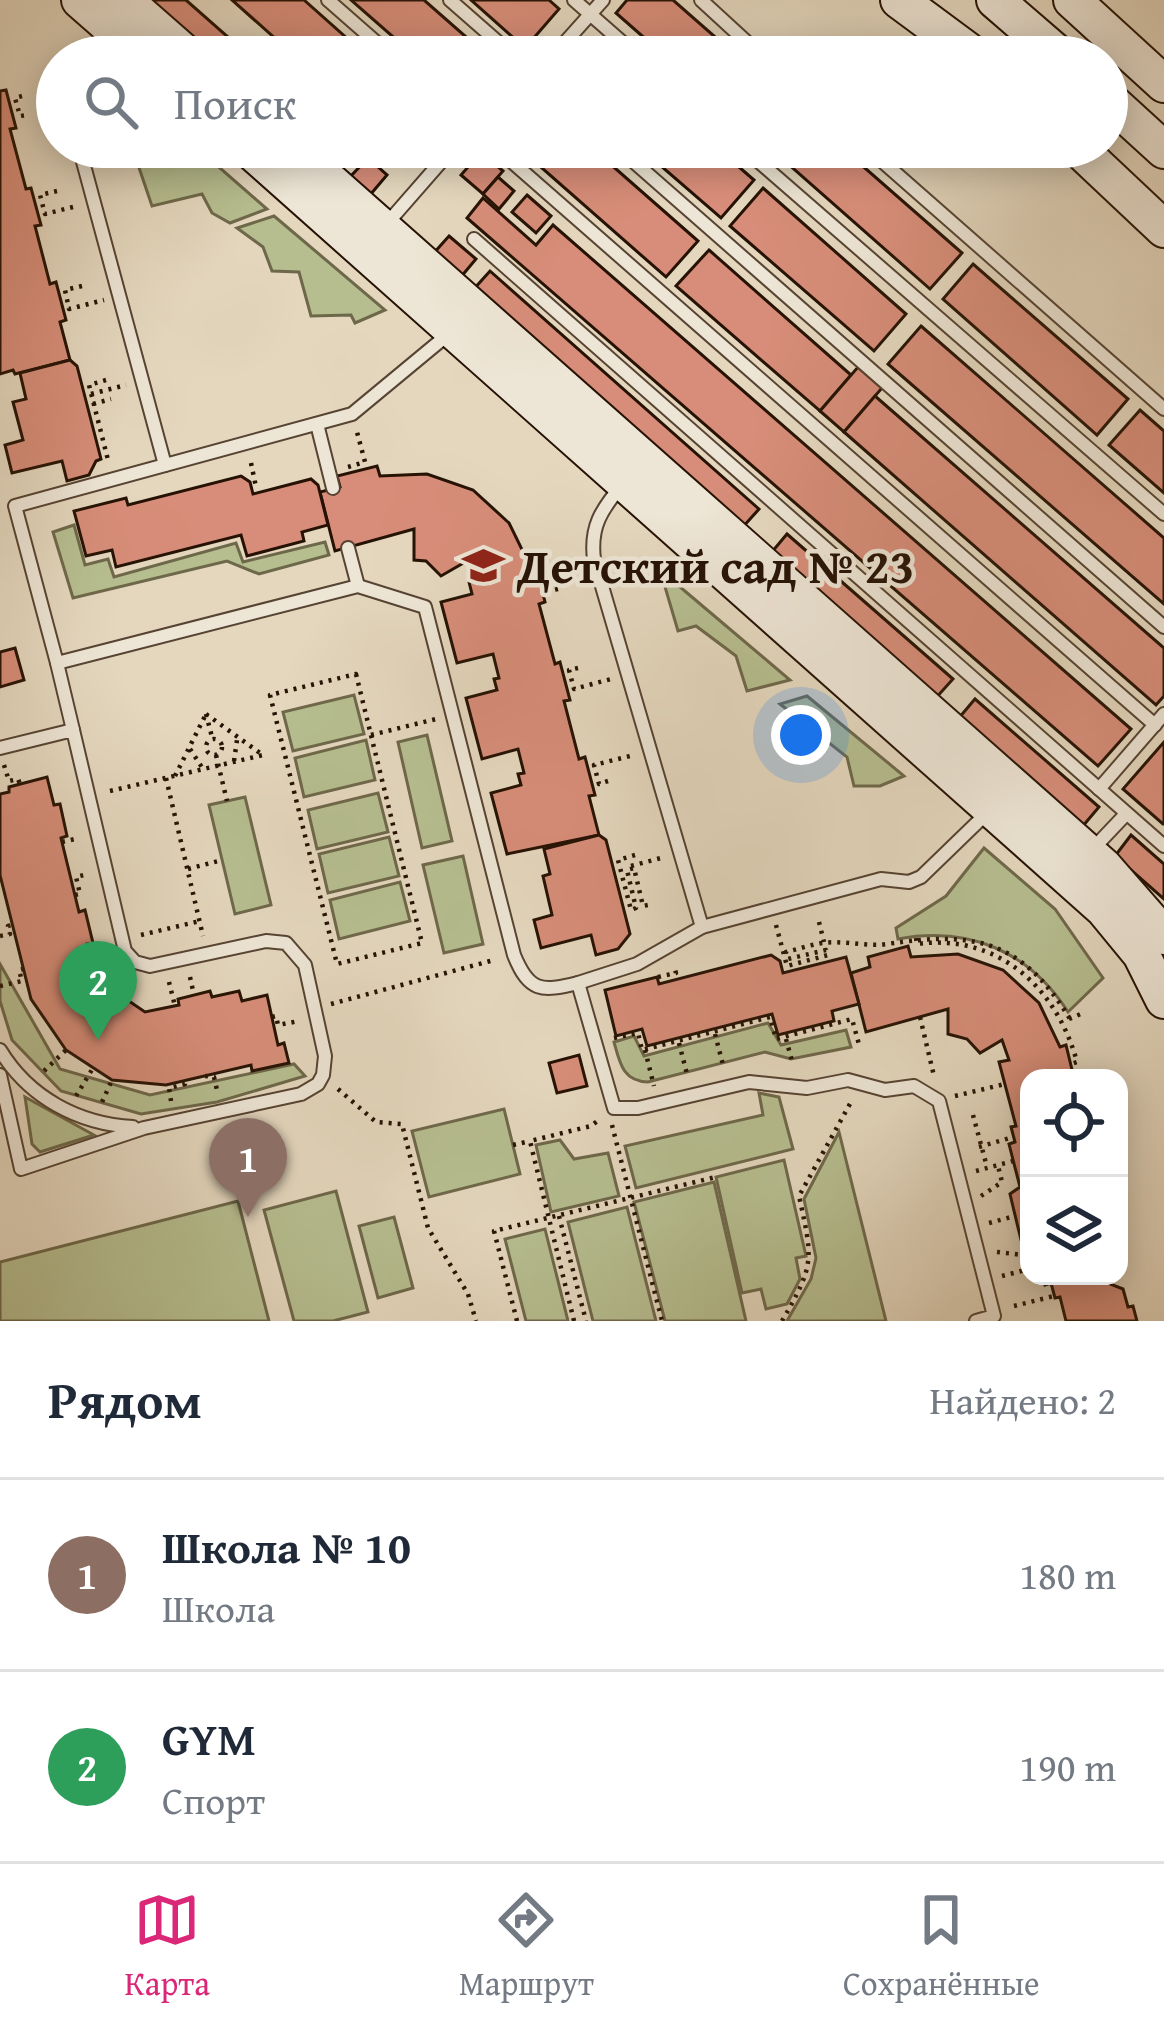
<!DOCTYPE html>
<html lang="ru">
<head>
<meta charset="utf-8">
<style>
	body { margin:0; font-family:"Gentium Book Plus",serif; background:#f2f2f3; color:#1f2937 }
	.controls { position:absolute; right:36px; bottom:36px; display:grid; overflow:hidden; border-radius:24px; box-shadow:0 6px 30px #0003 }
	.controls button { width:108px; height:108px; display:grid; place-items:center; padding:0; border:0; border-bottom:3px solid #e0e1e3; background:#fff; color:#1f2937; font:60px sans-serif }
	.you { position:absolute; left:801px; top:735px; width:42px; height:42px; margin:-30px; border:9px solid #fff; border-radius:50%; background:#1a73e8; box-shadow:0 0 0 18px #1a73e833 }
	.badge { display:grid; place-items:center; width:78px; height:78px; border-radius:50%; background:#db2777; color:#fff; font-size:39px; font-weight:700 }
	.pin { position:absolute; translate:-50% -99px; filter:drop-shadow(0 3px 6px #0008) }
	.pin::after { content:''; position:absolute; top:63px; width:42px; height:36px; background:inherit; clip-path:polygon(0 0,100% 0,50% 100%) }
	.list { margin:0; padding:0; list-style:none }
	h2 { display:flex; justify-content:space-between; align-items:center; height:156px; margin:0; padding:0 48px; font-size:51px }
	h2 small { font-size:39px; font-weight:400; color:#747a83 }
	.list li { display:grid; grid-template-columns:78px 1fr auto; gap:36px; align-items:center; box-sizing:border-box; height:192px; padding:0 48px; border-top:3px solid #e0e1e3 }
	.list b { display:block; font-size:45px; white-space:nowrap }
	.list p { margin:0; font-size:39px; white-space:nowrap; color:#747a83 }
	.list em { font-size:39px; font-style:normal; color:#747a83 }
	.icon { flex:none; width:66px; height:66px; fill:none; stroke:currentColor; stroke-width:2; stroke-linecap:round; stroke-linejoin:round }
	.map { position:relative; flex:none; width:1164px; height:1321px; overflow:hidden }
	.search { position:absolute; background:#fff; box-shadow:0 6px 30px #0003; left:36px; right:36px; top:36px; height:132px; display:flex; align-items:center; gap:30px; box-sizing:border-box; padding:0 42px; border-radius:66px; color:#747a83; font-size:45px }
	.sheet { height:540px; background:#fff }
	nav { display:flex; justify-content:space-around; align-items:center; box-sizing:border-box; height:168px; border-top:3px solid #e0e1e3; background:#fff; font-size:33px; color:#747a83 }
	nav a { display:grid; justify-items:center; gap:6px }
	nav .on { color:#db2777 }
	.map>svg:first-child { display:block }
	.green { fill:#b6be90; stroke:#6e684a; stroke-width:3 }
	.building { fill:#d78d79; stroke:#261204; stroke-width:3 }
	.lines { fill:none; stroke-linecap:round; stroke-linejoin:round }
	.lane-casing { stroke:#564332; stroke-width:16 }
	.secondary-casing { stroke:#261204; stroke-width:40 }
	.path { stroke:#261204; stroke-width:4.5; stroke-dasharray:3 6; stroke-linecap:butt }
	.lane { stroke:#ede5d5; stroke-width:12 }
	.secondary { stroke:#ede5d5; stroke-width:36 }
	.labels { text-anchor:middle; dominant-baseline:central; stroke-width:9; stroke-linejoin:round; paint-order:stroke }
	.poi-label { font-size:48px; font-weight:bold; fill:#261204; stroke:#ede5d5; text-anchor:start }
</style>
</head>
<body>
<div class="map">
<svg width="1164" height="1321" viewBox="0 0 1164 1321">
	<rect width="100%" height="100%" fill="#e4d7be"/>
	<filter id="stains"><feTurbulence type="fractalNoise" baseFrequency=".00167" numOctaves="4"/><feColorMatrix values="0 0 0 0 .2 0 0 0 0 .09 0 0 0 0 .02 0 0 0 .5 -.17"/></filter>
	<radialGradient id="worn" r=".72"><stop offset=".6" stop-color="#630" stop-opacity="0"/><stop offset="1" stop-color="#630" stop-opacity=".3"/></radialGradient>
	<!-- green -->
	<g class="green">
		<path d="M132,147h64l71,62 -37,14 -18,-10 -10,-19 -50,12z"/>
		<path d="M274,216l111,94 -30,13 -4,-8 -40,1 -12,-44 -27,-1 -9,-24 -26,-19z"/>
		<path d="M74,525l11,40 23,-6 6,18 122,-34 7,19 82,-20 4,13 -70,19 -32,-13 -154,37 -20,-66z"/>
		<path d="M660,570l130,110 -43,11 -11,-35 -40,-30 -18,5z"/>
		<path d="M354,695l10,39 -71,17 -10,-39z"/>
		<path d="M807,696l97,80 -24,10h-26l-7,-29 -67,-53z"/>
		<path d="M427,735l25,106 -30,7 -24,-106z"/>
		<path d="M366,740l9,40 -71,17 -9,-39z"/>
		<path d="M378,793l10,39 -71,17 -9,-39z"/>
		<path d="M245,797l26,108 -36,9 -26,-109z"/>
		<path d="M389,837l10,39 -71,17 -9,-39z"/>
		<path d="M984,848l71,61 48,69 -35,34c-39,-61 -99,-86 -170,-73l-2,-11 50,-32z"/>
		<path d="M463,856l20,88 -39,9 -21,-88z"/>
		<path d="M400,882l10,39 -71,18 -9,-39z"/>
		<path d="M0,964l60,105 90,26 144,-31 11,12 -88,26 -76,12 -80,-23 -49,-51 -12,-39z"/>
		<path d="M768,1023l13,22 65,-15 5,17 -60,12 -26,-7 -117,30c-25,-1 -28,-18 -34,-40l20,-6 10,20z"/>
		<path d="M759,1093l20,4 14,52 -157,39 -11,-42 138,-31z"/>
		<path d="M25,1097l69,38 -54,17 -8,-8z"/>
		<path d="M504,1109l16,65 -91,23 -17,-66z"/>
		<path d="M839,1132l47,189h-99l24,-42 5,-21 -12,-59z"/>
		<path d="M560,1140l14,19 34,-6 11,43 -68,16 -15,-67z"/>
		<path d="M784,1160l22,96 -10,2 4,21 -13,25 -21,5 -5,-20 -19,4 -26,-116z"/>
		<path d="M714,1182l32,139h-81l-31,-119z"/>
		<path d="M336,1191l32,121 -35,9h-39l-30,-111z"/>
		<path d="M238,1201l31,120h-269v-59z"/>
		<path d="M627,1207l29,114h-63l-25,-99z"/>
		<path d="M394,1217l19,71 -35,10 -19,-72z"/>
		<path d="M545,1229l23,92h-42l-21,-82z"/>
	</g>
	<!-- building -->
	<g class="building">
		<path d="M149,0h37l42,37 -17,18z"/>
		<path d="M232,0h72l64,57h-72z"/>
		<path d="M351,0h73l65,57h-73z"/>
		<path d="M471,0h78l10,9 -34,39z"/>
		<path d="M627,0h46l65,57h-72l-50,-44z"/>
		<path d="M6,90l10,38 -6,1 16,60 5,-1 10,37 -6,1 15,58 6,-2 10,38 -6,2 10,38 -55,14 -2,-4 -13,4v-283z"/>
		<path d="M518,147h73l107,94 -32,36z"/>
		<path d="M639,147h77l38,33 -33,38z"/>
		<path d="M798,147h43l121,106 -32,36 -144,-127z"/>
		<path d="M481,152l22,19 -20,23 -22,-19z"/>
		<path d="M368,158l19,17 -17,20 -20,-18z"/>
		<path d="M498,177l16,14 -15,18 -16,-15z"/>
		<path d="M763,188l143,126 -32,37 -144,-125z"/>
		<path d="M527,195l24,21 -15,17 -24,-21z"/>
		<path d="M483,198l53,47 17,-20 578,504 -33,37 -631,-548z"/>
		<path d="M449,236l27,23 -16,19 -27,-24z"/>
		<path d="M709,250l142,125 -31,36 -144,-125z"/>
		<path d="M973,264l155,135 -31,36 -154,-136z"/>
		<path d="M490,271l269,238 -17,19 -269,-238z"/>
		<path d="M921,326l243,212v66l-276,-240z"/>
		<path d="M70,360l7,6 24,93 -5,2 -7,14 -22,6 -5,-20 -50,12 -7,-28 18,-5 -10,-38 13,-3 -6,-26z"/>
		<path d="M858,367l24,21 -38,44 -24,-21z"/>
		<path d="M875,396l289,252v48l-8,9 -312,-273z"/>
		<path d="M1140,410l24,21v62l-55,-48z"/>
		<path d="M377,466l3,10 47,-2 46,16 36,33 21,43 6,-1 9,37 -6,2 16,60 5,-2 10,38 -6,1 15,58 6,-2 10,38 -6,1 10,39 -92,19 -16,-61 30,-8 -3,-11 6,-1 -6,-24 -36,10 -16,-61 31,-8 -3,-11 5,-1 -6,-24 -36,9 -16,-61 31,-8 -3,-12 5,-2 -7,-19 -26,15 -15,-15 -12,-1v-31l-79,22 -15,-59 20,-5 -3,-11z"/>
		<path d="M241,476l9,6 3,12 58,-15 7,6 10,40 -26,7 2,9 -57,15 -6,-21 -125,32 -4,-17 -26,6 -12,-45 52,-13 2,7z"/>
		<path d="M787,534l166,145 -18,20 -164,-146z"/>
		<path d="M15,648l9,32 -24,7v-35z"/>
		<path d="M975,699l124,108 -17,20 -124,-108z"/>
		<path d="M1164,742v82h-1l-40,-35z"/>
		<path d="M47,777l7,28 6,-1 7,32 -6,2 18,74 6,-2 8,33 -6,1 8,34 50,34 34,-7 -1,-6 32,-8 2,6 27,-6 3,10 25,-6 11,50 6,-2 5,20 -37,8 -1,-6 -85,20 -54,-5 -46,-30 -35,-51 -31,-124v-81l9,-2v-5z"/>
		<path d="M599,835l7,5 24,94 -12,15 -22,6 -5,-20 -50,13 -7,-28 18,-5 -9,-39 7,-2 -6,-25z"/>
		<path d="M1131,835l33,29v35l-49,-43z"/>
		<path d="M908,946l3,11 47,-3 45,16 36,33 21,44 6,-2 8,33h-45v165l-8,-3 -11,-46 10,-7 -11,-43 6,-2 -4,-15 5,-1 -17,-64 10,-2 -7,-20 -22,13 -13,-14 -19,-5v-25l-82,23 -15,-59 19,-6 -2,-10z"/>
		<path d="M771,955l9,6 3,12 63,-16 13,47 -27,7 2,10 -56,14 -6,-21 -125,32 -5,-17 -26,7 -11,-46 52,-13 2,7z"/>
		<path d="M579,1055l8,31 -30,7 -8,-30z"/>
		<path d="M1043,1276h65l2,8 13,5 5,18 5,-1 4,15h-71l-6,-24 -5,1 -4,-15 -6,2z"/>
	</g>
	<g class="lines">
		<defs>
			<g id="lane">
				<path d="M328,0l65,57"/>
				<path d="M450,0l65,57"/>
				<path d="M574,0l65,57"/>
				<path d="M701,0l62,57"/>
				<path d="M91,57l20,-21"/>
				<path d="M552,57l51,-57"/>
				<path d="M79,147l86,318"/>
				<path d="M495,147l660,578"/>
				<path d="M617,147l547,480"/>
				<path d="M742,147l422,367"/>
				<path d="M866,147l298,262"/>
				<path d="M384,227l62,-71 16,-9"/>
				<path d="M474,239l690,607"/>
				<path d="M451,332l-99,82 -337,92 42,157 301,-77 67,21 89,348c15,37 27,37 64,28l36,125h24l111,-26 58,6 41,-8 37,10 29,-4 25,15 55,215 -18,5"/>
				<path d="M317,424l16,64"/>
				<path d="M622,485c-21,25 -32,42 -28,74l108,368"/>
				<path d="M348,548l10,38"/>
				<path d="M57,663l16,67"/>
				<path d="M0,748l73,-18 52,221 10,11 15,4 116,-25 20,2 19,22 20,91 -2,19 -5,9 -17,10 -157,34 -123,41 -21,-94"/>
				<path d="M1099,789l65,-75"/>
				<path d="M1090,852l36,-38"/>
				<path d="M578,983l59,-19 65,-37 179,-48 28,3 12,-5 65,-63"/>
				<path d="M0,1050c29,48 79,74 133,77"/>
			</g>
			<g id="secondary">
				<path d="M80,0l65,57"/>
				<path d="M124,0l65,57"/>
				<path d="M899,0l77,57"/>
				<path d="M995,0l66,57"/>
				<path d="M1072,0l92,84"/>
				<path d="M1107,98l57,52"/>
				<path d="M247,147l857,762 37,45 23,46"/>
				<path d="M291,147l813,720 60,69"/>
				<path d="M1077,147l87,82"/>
			</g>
		</defs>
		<!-- lane casing -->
		<use href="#lane" class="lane-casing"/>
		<!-- secondary casing -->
		<use href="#secondary" class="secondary-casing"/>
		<!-- path -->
		<g class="path">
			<path d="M22,96l-7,2 5,18 7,-1"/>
			<path d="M57,191l-17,4 5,19 28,-7"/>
			<path d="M82,286l-17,4 4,19 35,-9"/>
			<path d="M106,380l-17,5 19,75"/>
			<path d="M91,394l35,-9"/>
			<path d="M93,404l18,-5"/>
			<path d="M251,463l5,24"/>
			<path d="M348,467l17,-5 -8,-30"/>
			<path d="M558,589l-9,2 -5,-19 30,-7"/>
			<path d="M578,668l-9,2 5,19 37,-10"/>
			<path d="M356,674l66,269 -85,21 -67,-269z"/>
			<path d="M206,714l54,39"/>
			<path d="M206,714l6,23"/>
			<path d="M371,735l65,-16"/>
			<circle cx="214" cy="747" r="8"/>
			<path d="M190,749l13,20"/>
			<path d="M216,755l11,46"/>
			<path d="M234,761l3,-21"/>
			<path d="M4,765l5,16 9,-2 2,5"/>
			<path d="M175,776l31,-62"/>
			<path d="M166,778l37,158"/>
			<path d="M608,781l-9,3 -5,-19 36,-9"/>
			<path d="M110,791l153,-36"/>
			<path d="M62,842l17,-4"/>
			<path d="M635,855l-17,5 13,50 5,-2 -9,-38 7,-2 9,38 5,-1"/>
			<path d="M631,866l30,-8"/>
			<path d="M188,869l34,-9"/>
			<path d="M75,895l5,-1 -4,-17 12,-3"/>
			<path d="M819,922l5,20"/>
			<path d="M776,925l11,41 41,-11 -2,-5 -38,9 -2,-7c12,-3 24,-7 36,-9 21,-3 44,4 65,1 87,-13 134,-5 183,75"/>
			<path d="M141,935l59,-14"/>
			<path d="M0,936l10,-2 -2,-8 4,-1"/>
			<path d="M916,938l1,6c81,-11 140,44 160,118l-6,2"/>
			<path d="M88,948l13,-3"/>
			<path d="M190,977l4,18"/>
			<path d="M658,977l18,-4 -2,-7"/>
			<path d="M169,982l6,24"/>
			<path d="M0,986l22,-5 -3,-11 4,-1"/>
			<path d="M118,994l11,-15"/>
			<path d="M331,1004l163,-44"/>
			<path d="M272,1017l4,-1 2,9 21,-4"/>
			<path d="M920,1017l14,59"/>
			<path d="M1069,1019l14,-6"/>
			<path d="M715,1034l8,31"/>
			<path d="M614,1038l24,-5 4,17 128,-33 6,22 76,-20 8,29"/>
			<path d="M786,1039l6,22"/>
			<path d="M679,1043l8,31"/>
			<path d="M645,1050l9,36"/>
			<path d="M44,1071l22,-21"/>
			<path d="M205,1076l9,1 3,13"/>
			<path d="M338,1089l38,33 26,2 26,104 40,66 8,27"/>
			<path d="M76,1096l17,-28"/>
			<path d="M955,1096l50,-12"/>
			<path d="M171,1101l-2,-13 16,-4v-4"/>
			<path d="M102,1102l10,-22"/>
			<path d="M973,1115l14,52"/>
			<path d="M612,1125l50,196"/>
			<path d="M513,1145l17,-4"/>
			<path d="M979,1147l34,-10"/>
			<path d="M976,1171l37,-10"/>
			<path d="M981,1196l21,-14 -4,-16"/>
			<path d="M559,1216l27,105"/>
			<path d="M989,1223l26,-7"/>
			<path d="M1119,1238l3,-1"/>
			<path d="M997,1252l26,3 4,15"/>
			<path d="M1002,1276l27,-7"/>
			<path d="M1014,1306l40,-10"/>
			<path d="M517,1321l-23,-90 222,-54"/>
			<path d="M574,1321l-44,-180 61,-15 9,-7"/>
			<path d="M782,1321c33,-57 31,-61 17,-125l52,-94"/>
		</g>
		<!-- lane -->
		<use href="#lane" class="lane"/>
		<!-- secondary -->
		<use href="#secondary" class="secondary"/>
	</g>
	<!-- icons -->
	<defs>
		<symbol id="school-bare" viewBox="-9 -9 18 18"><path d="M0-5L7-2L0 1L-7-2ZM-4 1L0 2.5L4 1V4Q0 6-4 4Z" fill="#8f2418" stroke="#ede5d5" stroke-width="2.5" paint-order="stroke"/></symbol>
	</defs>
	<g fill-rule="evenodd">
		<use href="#school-bare" x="454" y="536" width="59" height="59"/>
	</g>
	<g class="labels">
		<!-- poi labels -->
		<g class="poi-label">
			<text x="517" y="565">Детский сад № 23</text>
		</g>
	</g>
	<rect width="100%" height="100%" filter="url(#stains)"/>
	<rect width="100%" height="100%" fill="url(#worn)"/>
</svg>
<div class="controls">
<button><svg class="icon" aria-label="locate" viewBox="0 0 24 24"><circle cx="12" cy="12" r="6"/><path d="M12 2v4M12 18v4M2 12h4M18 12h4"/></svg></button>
<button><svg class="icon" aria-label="layers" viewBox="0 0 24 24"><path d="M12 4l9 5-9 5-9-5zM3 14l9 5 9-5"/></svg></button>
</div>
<div class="you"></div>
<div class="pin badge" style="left:248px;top:1217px;background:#8d6e63">1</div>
<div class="pin badge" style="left:98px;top:1040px;background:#2e9e5b">2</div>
<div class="search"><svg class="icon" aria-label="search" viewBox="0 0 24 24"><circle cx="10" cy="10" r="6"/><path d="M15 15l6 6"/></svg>Поиск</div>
</div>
<section class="sheet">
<h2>Рядом<small>Найдено: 2</small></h2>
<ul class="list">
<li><span class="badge" style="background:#8d6e63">1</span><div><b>Школа № 10</b><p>Школа</p></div><em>180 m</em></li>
<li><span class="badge" style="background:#2e9e5b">2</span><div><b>GYM</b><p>Спорт</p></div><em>190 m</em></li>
</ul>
</section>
<nav>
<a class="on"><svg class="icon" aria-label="map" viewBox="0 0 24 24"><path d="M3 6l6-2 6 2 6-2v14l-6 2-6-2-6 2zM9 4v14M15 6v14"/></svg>Карта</a>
<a><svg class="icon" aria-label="directions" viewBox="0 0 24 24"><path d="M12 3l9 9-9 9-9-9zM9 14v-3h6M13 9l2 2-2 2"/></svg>Маршрут</a>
<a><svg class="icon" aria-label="saved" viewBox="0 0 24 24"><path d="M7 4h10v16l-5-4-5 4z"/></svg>Сохранённые</a>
</nav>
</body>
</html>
